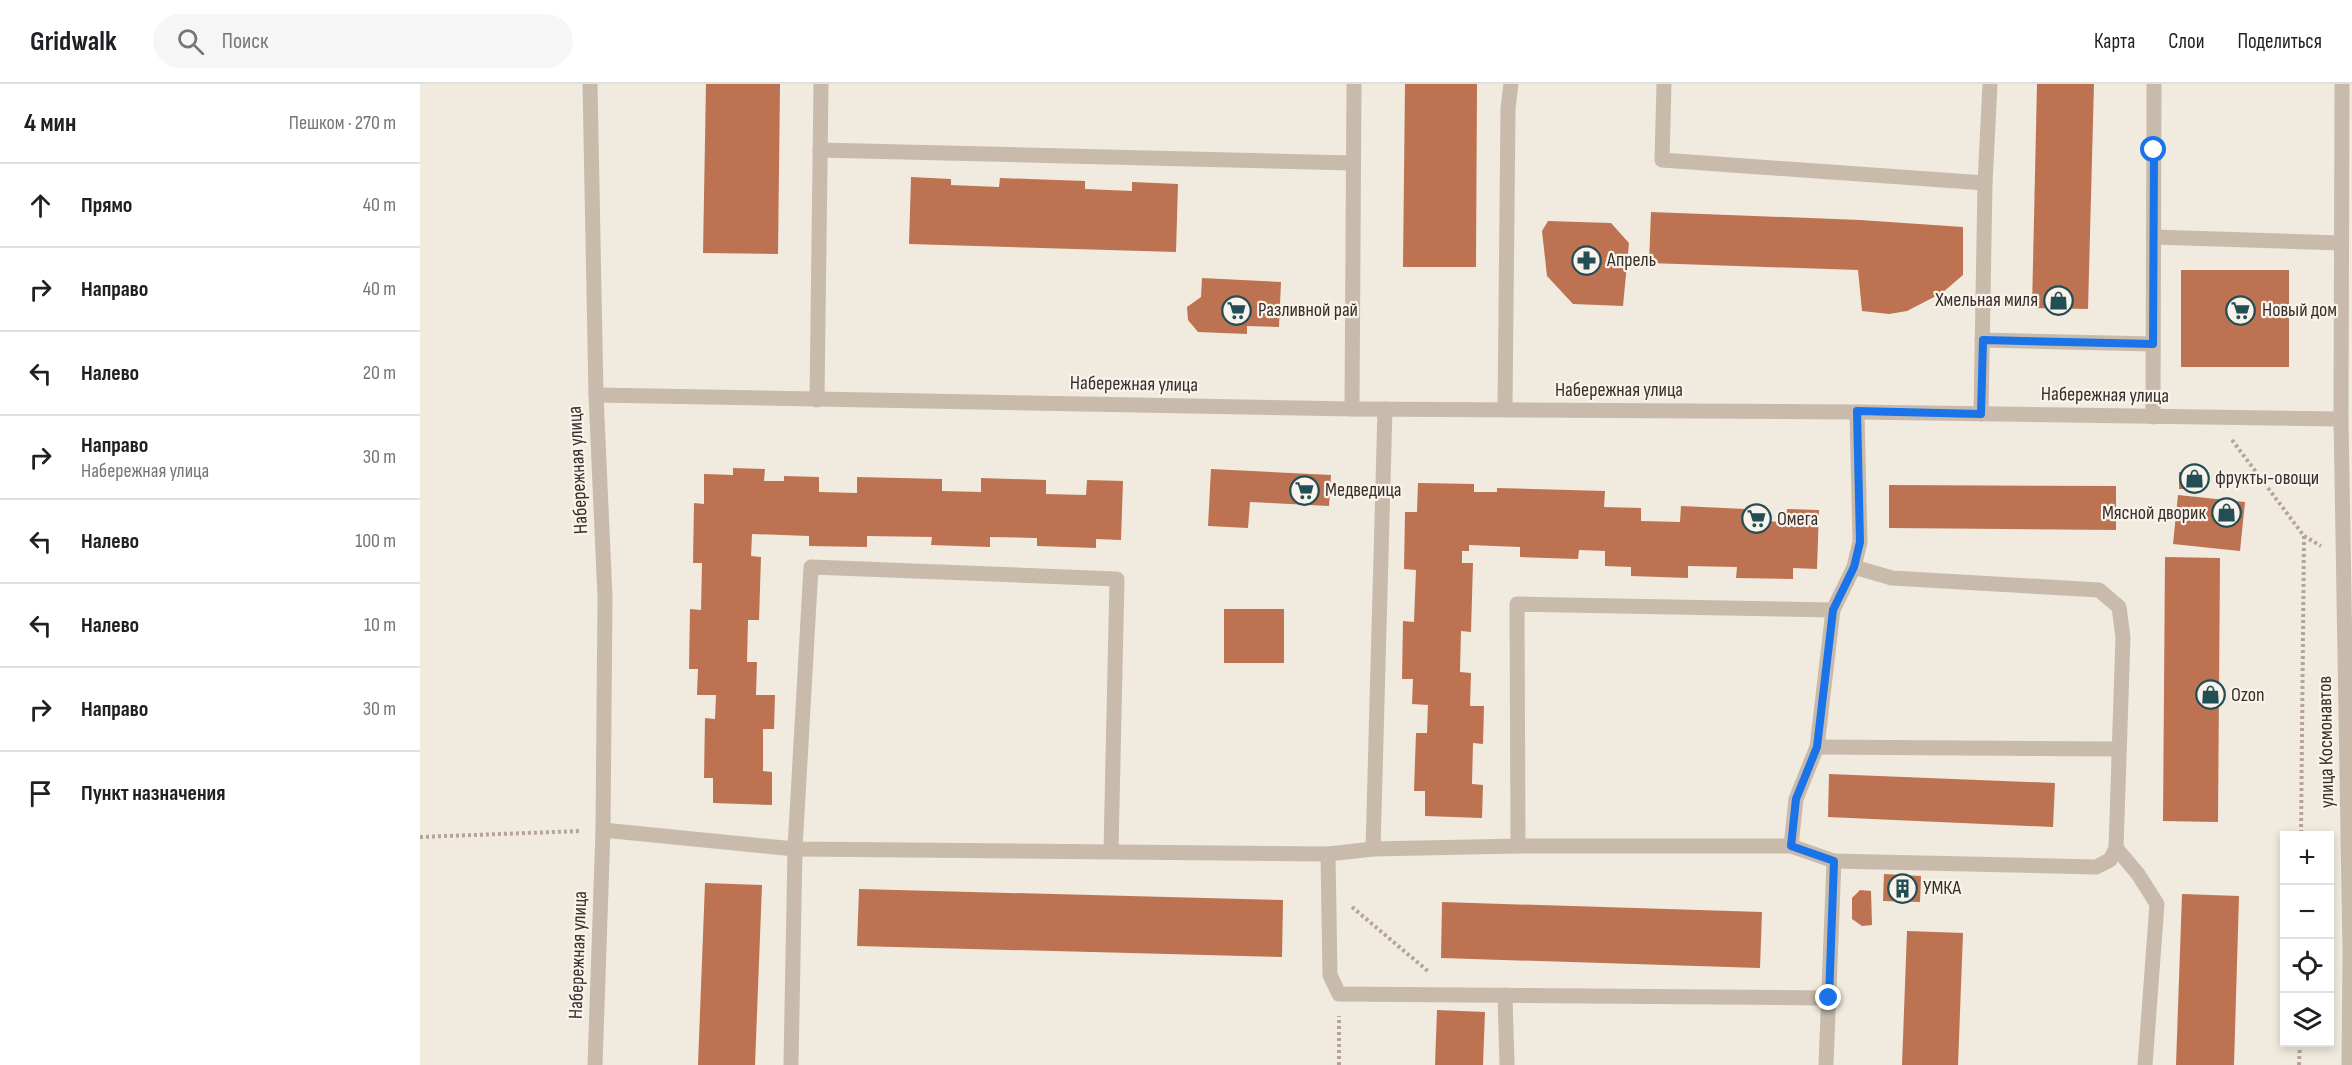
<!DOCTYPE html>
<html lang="ru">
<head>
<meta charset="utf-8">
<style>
	body { margin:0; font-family:"Sofia Sans Condensed",sans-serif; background:#f6f6f6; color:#202124 }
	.controls { position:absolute; right:18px; bottom:18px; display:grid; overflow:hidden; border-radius:0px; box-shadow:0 3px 9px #0003 }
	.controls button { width:54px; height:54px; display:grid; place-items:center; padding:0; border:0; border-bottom:2px solid #e0e0e0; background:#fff; color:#202124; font:30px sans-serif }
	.stop { position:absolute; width:18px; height:18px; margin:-14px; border:4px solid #1a73e8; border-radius:50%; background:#fff }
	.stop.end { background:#1a73e8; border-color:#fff; box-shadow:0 2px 6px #0008 }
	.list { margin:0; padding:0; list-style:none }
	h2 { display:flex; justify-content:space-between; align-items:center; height:78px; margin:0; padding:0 24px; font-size:26px }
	h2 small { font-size:20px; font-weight:400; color:#757577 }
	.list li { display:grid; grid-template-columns:39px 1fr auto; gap:18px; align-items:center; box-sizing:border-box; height:84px; padding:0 24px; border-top:2px solid #e0e0e0 }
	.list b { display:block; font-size:22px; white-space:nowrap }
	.list p { margin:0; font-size:20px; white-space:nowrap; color:#757577 }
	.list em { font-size:20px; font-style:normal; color:#757577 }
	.icon { flex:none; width:33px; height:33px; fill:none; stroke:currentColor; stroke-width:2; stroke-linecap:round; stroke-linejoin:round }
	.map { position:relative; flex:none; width:1932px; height:981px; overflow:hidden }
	header { display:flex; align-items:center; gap:36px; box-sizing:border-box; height:84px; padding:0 30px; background:#fff; border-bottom:2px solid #e0e0e0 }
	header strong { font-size:28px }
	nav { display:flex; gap:33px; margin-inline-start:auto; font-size:21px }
	.search { width:420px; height:54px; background:#f6f6f6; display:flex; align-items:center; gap:15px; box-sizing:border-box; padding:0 21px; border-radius:33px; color:#757577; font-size:22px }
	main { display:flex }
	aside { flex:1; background:#fff }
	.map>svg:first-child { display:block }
	.building { fill:#bd7351 }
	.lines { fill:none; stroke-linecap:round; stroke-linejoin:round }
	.path { stroke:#b4a596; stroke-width:4; stroke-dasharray:3 3; stroke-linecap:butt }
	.minor { stroke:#c8bbab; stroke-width:15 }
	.route { stroke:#1a73e8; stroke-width:8 }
	.labels { text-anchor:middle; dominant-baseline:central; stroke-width:4.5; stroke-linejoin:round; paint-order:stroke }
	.poi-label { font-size:20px; fill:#372f2a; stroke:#f9f3eb; text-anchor:start }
	.street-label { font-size:20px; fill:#372f2a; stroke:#f9f3eb }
</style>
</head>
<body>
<header>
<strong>Gridwalk</strong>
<div class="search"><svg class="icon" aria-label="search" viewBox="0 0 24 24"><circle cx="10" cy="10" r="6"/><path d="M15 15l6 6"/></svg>Поиск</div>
<nav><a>Карта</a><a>Слои</a><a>Поделиться</a></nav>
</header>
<main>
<aside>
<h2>4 мин<small>Пешком · 270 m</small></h2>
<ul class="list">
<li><svg class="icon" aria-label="ahead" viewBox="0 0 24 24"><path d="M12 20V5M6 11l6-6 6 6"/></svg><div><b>Прямо</b></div><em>40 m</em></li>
<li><svg class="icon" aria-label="right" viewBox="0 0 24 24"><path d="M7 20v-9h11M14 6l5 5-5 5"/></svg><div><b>Направо</b></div><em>40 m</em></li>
<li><svg class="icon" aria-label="left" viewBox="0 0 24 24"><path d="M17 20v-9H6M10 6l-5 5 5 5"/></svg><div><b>Налево</b></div><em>20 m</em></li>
<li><svg class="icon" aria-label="right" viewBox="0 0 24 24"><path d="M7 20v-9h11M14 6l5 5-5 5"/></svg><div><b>Направо</b><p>Набережная улица</p></div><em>30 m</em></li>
<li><svg class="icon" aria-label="left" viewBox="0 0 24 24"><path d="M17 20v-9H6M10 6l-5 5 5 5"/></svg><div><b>Налево</b></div><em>100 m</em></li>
<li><svg class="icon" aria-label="left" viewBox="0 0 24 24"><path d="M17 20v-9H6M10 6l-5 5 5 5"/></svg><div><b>Налево</b></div><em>10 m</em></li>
<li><svg class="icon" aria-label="right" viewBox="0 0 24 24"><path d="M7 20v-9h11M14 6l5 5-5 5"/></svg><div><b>Направо</b></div><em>30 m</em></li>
<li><svg class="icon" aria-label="arrive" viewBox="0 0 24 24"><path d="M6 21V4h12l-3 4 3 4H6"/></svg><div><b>Пункт назначения</b></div></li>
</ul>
</aside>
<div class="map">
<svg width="1932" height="981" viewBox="0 0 1932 981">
	<rect width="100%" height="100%" fill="#f1eadf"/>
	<!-- building -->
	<g class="building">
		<path d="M286,0h74l-2,170 -75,-1z"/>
		<path d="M985,0h72l-1,183h-73z"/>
		<path d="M1617,0h57l-6,225 -56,-1z"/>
		<path d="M491,93l40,2v6l48,2 1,-9 85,3v8l47,2v-9l46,2 -2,68 -267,-8z"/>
		<path d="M1231,128l209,8 103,7v48l-21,18 -35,18 -18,3 -27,-3 -4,-41 -209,-7z"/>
		<path d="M1128,137l63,2 18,20 -6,63 -50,-2 -26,-28 -5,-45z"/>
		<rect x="1761" y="186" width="108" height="97"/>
		<path d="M782,194l79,4 -2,45 -32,-1v8l-49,-2 -10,-12 -1,-13 14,-10z"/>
		<path d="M313,384l32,1 -1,12h20v-5l35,1v15l38,1v-16l85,2v12l39,1v-14l65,2v14l40,1 1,-15 36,1 -2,59 -25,-1v9l-59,-2v-8l-47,-1v10l-59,-2 1,-8 -65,-1v11l-58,-1v-10l-57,-2 -1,22 10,1 -2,63h-11l-1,42h10l-1,33h19l-1,34h-11v42l9,1v33l-59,-2v-25h-9l1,-60 10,1 1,-24h-19l1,-26h-9l1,-60 11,1 1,-47h-9l1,-60 10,1v-30l29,1z"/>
		<path d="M791,385l120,6 -2,31 -79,-4 -2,26 -40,-2z"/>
		<rect x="1759" y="388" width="25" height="17"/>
		<path d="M998,399l56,1v8h23v-4l108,3 -1,16 37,1v13l39,1 1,-16 65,3v12l40,1 1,-13 32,1 -2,59 -24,-1v11l-57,-1 1,-11 -49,-1v12l-57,-2v-9l-26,-1v-15l-26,-1 -1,9 -58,-2v-10l-51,-2v6h-7v12h11l-2,69 -10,-1 -1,41 11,1 -1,33h14l-1,38 -10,-1 -1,41 11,1 -1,33 -57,-2v-25h-11l2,-58h11l1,-28 -16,-1 1,-25h-11l1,-58 11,1 2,-52 -12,-1 1,-57h12z"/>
		<path d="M1469,401l227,1v44l-227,-2z"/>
		<path d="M1758,411l67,7 -5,49 -67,-7z"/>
		<path d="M1745,473l55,1 -2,264 -55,-1z"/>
		<rect x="804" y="525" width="60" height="54"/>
		<path d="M1409,690l226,9 -2,44 -225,-10z"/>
		<path d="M1464,790l37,2 -1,26 -37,-1z"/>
		<path d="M285,799l57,2 -7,180h-57z"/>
		<path d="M439,805l424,11 -1,57 -425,-11z"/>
		<path d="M1440,806l11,1 1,34 -10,1 -10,-7v-21z"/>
		<path d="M1762,810l57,2 -5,169h-58z"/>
		<path d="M1022,818l320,10 -2,56 -319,-10z"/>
		<path d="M1487,847l56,2 -5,132h-56z"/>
		<path d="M1017,926l48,2 -2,53h-48z"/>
	</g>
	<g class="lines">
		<!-- path -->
		<g class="path">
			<path d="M1812,356l72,96 -3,300"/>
			<path d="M1884,452l17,10"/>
			<path d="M0,753l161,-6"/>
			<path d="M932,823l77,65"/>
			<path d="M919,981v-49"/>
			<path d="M1879,981l1,-23"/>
		</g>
		<!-- minor -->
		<g class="minor">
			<path d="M170,0l6,311 9,202 -2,233 -8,235"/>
			<path d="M1244,0l-2,76 323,23 -4,231"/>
			<path d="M1922,0l-1,335 9,532 -1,114"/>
			<path d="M400,66l533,13"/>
			<path d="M1565,99l5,-99"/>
			<path d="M1734,153l187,6"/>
			<path d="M1562,256l171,4"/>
			<path d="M176,311l756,14 505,3 484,7"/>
			<path d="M397,316l4,-316"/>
			<path d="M932,325l2,-325"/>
			<path d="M965,325l-12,440 145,-3"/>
			<path d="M1085,326l3,-302 3,-24"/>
			<path d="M1733,333l1,-333"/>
			<path d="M1434,483l38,11 207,12 20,17 4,30 -7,211 -6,12 -14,7 -262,-6 -43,-15 5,-47 21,-52 16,-137 21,-43 6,-25 -3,-130"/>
			<path d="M1397,663l302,2"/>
			<path d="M183,746l192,19 533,5"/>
			<path d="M1371,762h-273l-1,-242 316,6"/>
			<path d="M1696,764l22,26 19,30 -12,161"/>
			<path d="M953,765l-45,5 2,121 9,19 490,4"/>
			<path d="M1085,911l2,70"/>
			<path d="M371,981l4,-216 16,-282 306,12 -6,271"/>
			<path d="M1406,981l8,-204"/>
		</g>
	</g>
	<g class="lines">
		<!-- route -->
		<path class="route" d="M1409,914l5,-137 -43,-15 5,-47 21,-52 16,-137 21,-43 6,-25 -3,-131 124,3 2,-74 170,4 1,-194"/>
	</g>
	<!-- icons -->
	<defs>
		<symbol id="pharmacy-ring" viewBox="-11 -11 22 22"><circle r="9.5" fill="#f9f3eb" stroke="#224e55" stroke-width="1.5"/><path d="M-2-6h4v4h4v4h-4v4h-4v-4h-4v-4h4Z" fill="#224e55"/></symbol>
		<symbol id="shop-ring" viewBox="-11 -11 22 22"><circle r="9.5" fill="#f9f3eb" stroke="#224e55" stroke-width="1.5"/><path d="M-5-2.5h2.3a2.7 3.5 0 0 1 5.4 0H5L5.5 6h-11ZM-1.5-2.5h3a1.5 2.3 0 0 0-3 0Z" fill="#224e55"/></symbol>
		<symbol id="supermarket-ring" viewBox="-11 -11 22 22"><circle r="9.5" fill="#f9f3eb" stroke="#224e55" stroke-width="1.5"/><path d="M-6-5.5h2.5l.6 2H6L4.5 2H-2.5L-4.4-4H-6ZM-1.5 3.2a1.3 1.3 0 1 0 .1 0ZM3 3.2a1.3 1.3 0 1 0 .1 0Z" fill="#224e55"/></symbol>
		<symbol id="building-ring" viewBox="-11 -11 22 22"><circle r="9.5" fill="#f9f3eb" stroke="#224e55" stroke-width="1.5"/><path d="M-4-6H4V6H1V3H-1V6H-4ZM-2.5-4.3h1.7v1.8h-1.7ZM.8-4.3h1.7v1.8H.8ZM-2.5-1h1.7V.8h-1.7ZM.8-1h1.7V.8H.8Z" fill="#224e55"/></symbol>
	</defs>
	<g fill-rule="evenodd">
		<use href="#pharmacy-ring" x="1150" y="160" width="33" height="33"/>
		<use href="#shop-ring" x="1622" y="200" width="33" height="33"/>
		<use href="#supermarket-ring" x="800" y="210" width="33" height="33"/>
		<use href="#supermarket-ring" x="1804" y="210" width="33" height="33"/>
		<use href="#shop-ring" x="1758" y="378" width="33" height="33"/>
		<use href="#supermarket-ring" x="868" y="390" width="33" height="33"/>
		<use href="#shop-ring" x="1790" y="412" width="33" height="33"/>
		<use href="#supermarket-ring" x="1320" y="418" width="33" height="33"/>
		<use href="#shop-ring" x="1774" y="594" width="33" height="33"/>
		<use href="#building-ring" x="1466" y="788" width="33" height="33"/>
	</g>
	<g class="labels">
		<!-- poi labels -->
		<g class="poi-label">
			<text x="1187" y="176">Апрель</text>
			<text x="1618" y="216" text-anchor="end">Хмельная миля</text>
			<text x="838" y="226">Разливной рай</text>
			<text x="1842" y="226">Новый дом</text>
			<text x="1795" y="394">фрукты-овощи</text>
			<text x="905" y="406">Медведица</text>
			<text x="1786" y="429" text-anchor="end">Мясной дворик</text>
			<text x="1357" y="435">Омега</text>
			<text x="1811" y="611">Ozon</text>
			<text x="1503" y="804">УМКА</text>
		</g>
		<!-- street labels -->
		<g class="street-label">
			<text transform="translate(714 300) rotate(1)">Набережная улица</text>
			<text x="1199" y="306">Набережная улица</text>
			<text transform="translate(1685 311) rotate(1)">Набережная улица</text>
			<text transform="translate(158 386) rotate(-93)">Набережная улица</text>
			<text transform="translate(1906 658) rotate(-91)">улица Космонавтов</text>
			<text transform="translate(158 871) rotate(-88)">Набережная улица</text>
		</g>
	</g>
</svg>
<div class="controls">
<button>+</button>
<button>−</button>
<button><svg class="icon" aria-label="locate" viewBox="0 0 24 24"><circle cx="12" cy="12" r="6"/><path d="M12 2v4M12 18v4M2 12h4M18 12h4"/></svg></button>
<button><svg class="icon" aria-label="layers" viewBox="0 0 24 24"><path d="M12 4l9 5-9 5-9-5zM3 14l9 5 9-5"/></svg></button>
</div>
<div class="stop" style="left:1734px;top:66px"></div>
<div class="stop end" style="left:1409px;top:914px"></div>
</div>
</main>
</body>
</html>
